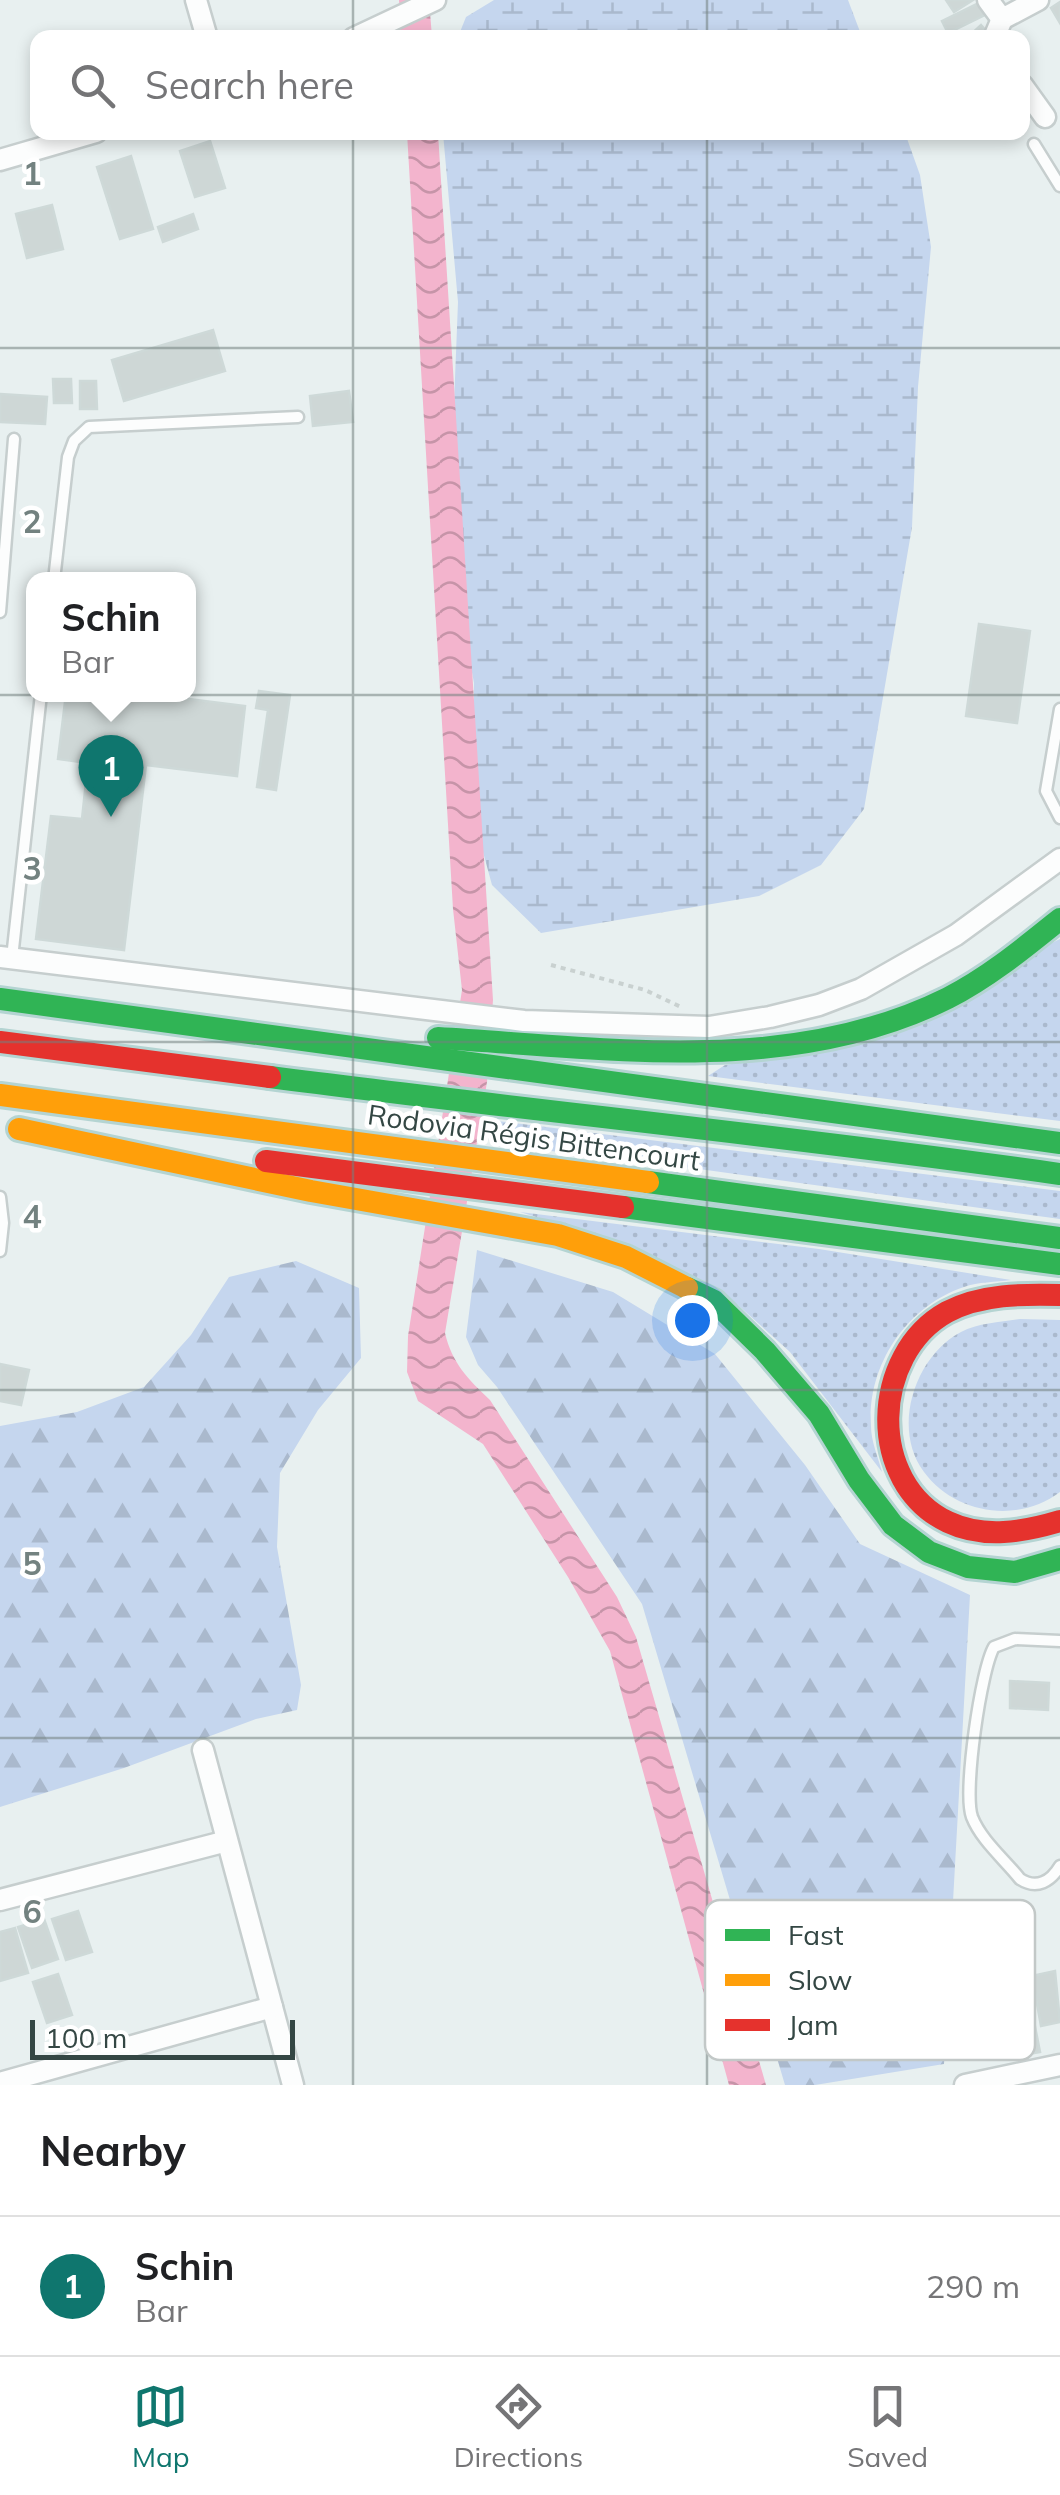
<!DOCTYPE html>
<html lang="en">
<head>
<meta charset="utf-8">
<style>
	body { margin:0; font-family:Mulish,sans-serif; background:#f6f6f6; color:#202124 }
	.scale { position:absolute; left:30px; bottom:25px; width:265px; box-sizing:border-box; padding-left:10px; border:5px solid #344744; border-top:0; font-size:28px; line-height:35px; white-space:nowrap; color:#344744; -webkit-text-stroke:8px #fff; paint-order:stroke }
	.you { position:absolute; left:692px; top:1320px; width:35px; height:35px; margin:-25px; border:8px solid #fff; border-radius:50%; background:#1a73e8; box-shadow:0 0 0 15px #1a73e833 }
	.badge { display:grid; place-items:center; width:65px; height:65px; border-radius:50%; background:#0f766e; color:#fff; font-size:32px; font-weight:700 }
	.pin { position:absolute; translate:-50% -82px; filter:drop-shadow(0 2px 5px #0008) }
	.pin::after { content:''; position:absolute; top:52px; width:35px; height:30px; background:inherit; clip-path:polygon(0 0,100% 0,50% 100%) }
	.popup { position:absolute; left:26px; top:572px; width:170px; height:130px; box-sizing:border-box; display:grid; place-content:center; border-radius:20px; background:#fff; filter:drop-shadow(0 2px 8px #0005); font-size:32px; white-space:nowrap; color:#757577 }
	.popup b { font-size:38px; color:#202124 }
	.popup::after { content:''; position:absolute; left:50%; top:100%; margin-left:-20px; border:20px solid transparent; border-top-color:#fff }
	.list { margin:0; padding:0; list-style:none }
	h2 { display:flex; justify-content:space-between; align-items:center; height:130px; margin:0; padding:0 40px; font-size:42px }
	h2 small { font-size:32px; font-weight:400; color:#757577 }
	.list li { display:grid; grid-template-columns:65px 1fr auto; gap:30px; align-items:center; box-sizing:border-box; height:140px; padding:0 40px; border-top:2px solid #e0e0e0 }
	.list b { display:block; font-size:38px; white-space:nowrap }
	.list p { margin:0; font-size:32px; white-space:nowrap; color:#757577 }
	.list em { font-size:32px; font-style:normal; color:#757577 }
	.icon { flex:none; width:55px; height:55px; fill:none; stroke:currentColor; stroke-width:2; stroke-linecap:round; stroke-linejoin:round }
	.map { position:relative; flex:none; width:1060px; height:2085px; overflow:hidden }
	.search { position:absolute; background:#fff; box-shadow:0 5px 15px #0003; left:30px; right:30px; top:30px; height:110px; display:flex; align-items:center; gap:25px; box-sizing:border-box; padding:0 35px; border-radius:20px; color:#757577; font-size:38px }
	.sheet { height:270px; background:#fff }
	nav { display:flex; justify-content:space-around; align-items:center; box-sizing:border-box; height:140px; border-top:2px solid #e0e0e0; background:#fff; font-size:28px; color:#757577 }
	nav a { display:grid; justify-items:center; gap:5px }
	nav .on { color:#0f766e }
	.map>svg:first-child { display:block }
	.grass { fill:url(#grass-dots) }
	.forest { fill:url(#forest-firs) }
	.wetland { fill:url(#wetland-marsh) }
	.water { fill:url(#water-waves) }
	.building { fill:#ced7d6; stroke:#ced9d8; stroke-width:2.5 }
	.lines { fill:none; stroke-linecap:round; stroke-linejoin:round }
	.lane-casing { stroke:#c6cece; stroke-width:15 }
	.street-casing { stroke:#c6cece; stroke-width:25 }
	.fast-casing { stroke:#b4d4d2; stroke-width:28 }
	.slow-casing { stroke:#b4d4d2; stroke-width:28 }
	.jam-casing { stroke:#b4d4d2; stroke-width:28 }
	.path { stroke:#c9d1d0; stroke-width:4; stroke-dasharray:5 5; stroke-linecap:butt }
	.lane { stroke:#fcfdfd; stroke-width:10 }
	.street { stroke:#fcfdfd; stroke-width:20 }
	.fast { stroke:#30b455; stroke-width:22 }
	.slow { stroke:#ff9f0a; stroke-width:22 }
	.jam { stroke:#e5322d; stroke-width:22 }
	.grid { fill:none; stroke:#738280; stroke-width:2.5; stroke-opacity:0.55 }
	.labels { text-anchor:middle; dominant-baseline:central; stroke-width:9; stroke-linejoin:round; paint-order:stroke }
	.street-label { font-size:28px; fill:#344744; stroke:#fff }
	.key { fill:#fff; stroke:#c2c8c7; stroke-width:2.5 }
	.key-label { font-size:28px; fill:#344744 }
	.grid-label { font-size:32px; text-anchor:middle; font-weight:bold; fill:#738280; stroke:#fff; stroke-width:9; stroke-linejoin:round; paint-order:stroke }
</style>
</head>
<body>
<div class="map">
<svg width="1060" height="2085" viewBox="0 0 1060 2085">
	<defs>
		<pattern id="grass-dots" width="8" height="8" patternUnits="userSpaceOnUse" patternTransform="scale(2.5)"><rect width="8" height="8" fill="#c5d6ee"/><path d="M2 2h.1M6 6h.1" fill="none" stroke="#aab9cd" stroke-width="1.8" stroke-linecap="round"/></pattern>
		<pattern id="forest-firs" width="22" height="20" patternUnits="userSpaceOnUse" patternTransform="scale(2.5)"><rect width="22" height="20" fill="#c5d6ee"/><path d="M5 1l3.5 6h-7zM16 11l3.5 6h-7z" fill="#aab9cd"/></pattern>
		<pattern id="wetland-marsh" width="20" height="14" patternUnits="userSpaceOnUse" patternTransform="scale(2.5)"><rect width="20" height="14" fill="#c5d6ee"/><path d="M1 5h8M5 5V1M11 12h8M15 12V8" fill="none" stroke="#aab9cd"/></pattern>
		<pattern id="water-waves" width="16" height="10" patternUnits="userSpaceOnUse" patternTransform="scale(2.5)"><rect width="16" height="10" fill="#f3b4cd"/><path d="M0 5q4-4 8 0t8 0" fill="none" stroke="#c694a8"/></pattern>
	</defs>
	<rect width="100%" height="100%" fill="#e8f0f0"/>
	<!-- grass -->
	<g class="grass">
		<path d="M1060,939v182l-352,-45 17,-11 105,-16z"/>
		<path d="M497,1121l563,70v28l-433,-60 -134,-14z"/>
		<path d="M520,1212l299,37 192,31c-15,2 -33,2 -47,7 -57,19 -97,78 -93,139 0,15 7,31 11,46l-92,-120 -52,-47 -118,-62z"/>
		<path d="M1020,1319l40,1v172c-42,32 -105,22 -136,-20 -33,-44 -9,-116 37,-140 17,-9 40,-10 59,-13z"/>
	</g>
	<!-- forest -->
	<g class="forest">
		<path d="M477,1250l136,42 102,62 90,111 55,79 110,51 -26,469 -129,21h-30l-143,-481 -145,-217 -19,-22 -12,-28z"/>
		<path d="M296,1261l63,27 2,70 -43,52 -38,63 -3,74 24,138 -4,25 -41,9 -132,49 -124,39v-381l77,-14 67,-25 47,-52 38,-58z"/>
	</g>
	<!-- wetland -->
	<g class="wetland">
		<path d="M494,0h354l14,37h-404l8,-20z"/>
		<path d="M443,133h462l15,42 11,72 -13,140 -6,140 -48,282 -43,56 -62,31 -218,37 -49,-48 -18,-66v-136l-13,-70 -7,-209 4,-102z"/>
	</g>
	<!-- water -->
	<g class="water">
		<path d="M399,0h30l3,37h-31z"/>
		<path d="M407,133h31l55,867 -6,82 -42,251c7,30 23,46 45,67l127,197 19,40 130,448h-37l-119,-434 -42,-74 -85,-133 -65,-43 -11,-29 1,-36 54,-346 -9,-81z"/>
	</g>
	<!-- building -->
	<g class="building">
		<path d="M946,0h27l-19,12z"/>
		<path d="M981,2l6,12 -39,19 -6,-12z"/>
		<path d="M1060,2v21l-9,-15z"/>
		<path d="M981,25l7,8 -5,5h-16z"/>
		<path d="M210,141l15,47 -30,9 -15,-46z"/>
		<path d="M131,156l22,73 -33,10 -23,-72z"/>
		<path d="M52,205l11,44 -36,9 -11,-44z"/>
		<path d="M193,214l5,15 -35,13 -5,-15z"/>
		<path d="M213,330l12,41 -101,30 -12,-41z"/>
		<path d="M53,379h18l1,24h-18z"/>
		<path d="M80,381h16l1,28h-17z"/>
		<path d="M349,391l4,31 -40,4 -3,-30z"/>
		<path d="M0,394l47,3 -2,27 -45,-2z"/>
		<path d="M979,624l51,7 -13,92 -51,-7z"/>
		<path d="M259,691l31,4 -14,95 -19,-3 11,-77 -12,-2z"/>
		<path d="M66,694h83l96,12 -8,70 -91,-11 -22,185 -88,-11 15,-123 31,3 6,-56 -30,-4z"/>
		<path d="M0,1364l29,6 -8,35 -21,-4z"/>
		<path d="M1010,1681l39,2 -1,27 -38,-2z"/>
		<path d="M78,1911l14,41 -26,8 -14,-41z"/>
		<path d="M44,1919l14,40 -26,9 -14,-41z"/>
		<path d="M15,1928l13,45 -28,8v-49z"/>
		<path d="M1055,1971l5,51 -19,4 -9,-50z"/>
		<path d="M58,1974l14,41 -25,8 -14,-41z"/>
		<path d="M1001,1999l10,50 -24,5 -10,-51z"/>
		<path d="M1030,2001l10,51 -23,4 -10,-50z"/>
	</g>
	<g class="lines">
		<defs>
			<g id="lane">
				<path d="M1034,144l26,42"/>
				<path d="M54,580l14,-123 6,-16 15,-14 209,-10"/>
				<path d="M0,612l14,-173"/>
				<path d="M1060,709l-14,82 14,27"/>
				<path d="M12,958l29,-264"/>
				<path d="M0,1197l3,26 -3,28"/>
				<path d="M1060,1641l-45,-2 -21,8c-13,22 -31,145 -22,170 9,23 33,43 48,62 17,11 31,2 40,-13"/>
			</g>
			<g id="street">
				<path d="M196,0l11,38"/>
				<path d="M988,0l14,19 36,-19"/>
				<path d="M354,38l81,-38"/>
				<path d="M994,38l8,-19"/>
				<path d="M1022,85l23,32"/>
				<path d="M0,160l96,-28"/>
				<path d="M0,957l524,64 185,6 61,-10 49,-12 42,-16 95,-54 104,-76"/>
				<path d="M203,1750l90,335"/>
				<path d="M0,1900l227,-59"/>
				<path d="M0,2083l272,-76"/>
				<path d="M965,2085l95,-20"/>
			</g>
			<g id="fast">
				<path d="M0,999l1060,144"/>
				<path d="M438,1038c170,10 351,39 510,-40 41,-21 76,-50 112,-79"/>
				<path d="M270,1077c263,34 527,60 790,97"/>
				<path d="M648,1182l412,56"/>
				<path d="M623,1207l437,57"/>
				<path d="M687,1288l27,13 51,50 54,63 40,66 34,45 36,27 39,15 47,5 45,-13"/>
			</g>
			<g id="slow">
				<path d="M0,1095l648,87"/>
				<path d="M19,1129l292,62 247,44 68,22 61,31"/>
			</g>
			<g id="jam">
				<path d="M0,1042l270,35"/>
				<path d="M266,1161l357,46"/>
				<path d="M1060,1295c-37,-1 -79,-1 -113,17 -76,42 -81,171 1,210 36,17 75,10 112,-1"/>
			</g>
		</defs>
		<!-- lane casing -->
		<use href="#lane" class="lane-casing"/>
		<!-- street casing -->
		<use href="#street" class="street-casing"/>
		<!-- fast casing -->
		<use href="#fast" class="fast-casing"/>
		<!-- slow casing -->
		<use href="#slow" class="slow-casing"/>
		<!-- jam casing -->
		<use href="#jam" class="jam-casing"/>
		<!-- path -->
		<path class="path" d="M551,965l94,25 36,17"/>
		<!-- lane -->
		<use href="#lane" class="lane"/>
		<!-- street -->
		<use href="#street" class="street"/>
		<!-- fast -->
		<use href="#fast" class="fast"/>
		<!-- slow -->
		<use href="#slow" class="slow"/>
		<!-- jam -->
		<use href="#jam" class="jam"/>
	</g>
	<!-- grid -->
	<path class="grid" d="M353,0v38M707,0v38M353,132v1953M707,132v1953M0,348h1060M0,695h1060M0,1042h1060M0,1390h1060M0,1738h1060"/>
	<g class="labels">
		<!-- street labels -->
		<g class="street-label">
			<text transform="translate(534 1137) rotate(8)">Rodovia Régis Bittencourt</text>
		</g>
	</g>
	<!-- legend -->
	<rect x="705" y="1900" width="330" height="160" rx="15" class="key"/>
	<rect x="725" y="1929" width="45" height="12" fill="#30b455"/>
	<rect x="725" y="1974" width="45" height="12" fill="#ff9f0a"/>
	<rect x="725" y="2019" width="45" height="12" fill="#e5322d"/>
	<g class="key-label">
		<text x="788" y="1945">Fast</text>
		<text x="788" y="1990">Slow</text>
		<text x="788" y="2035">Jam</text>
	</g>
	<g class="grid-label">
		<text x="32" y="185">1</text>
		<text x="32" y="533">2</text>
		<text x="32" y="880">3</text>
		<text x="32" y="1228">4</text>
		<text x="32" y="1575">5</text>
		<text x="32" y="1923">6</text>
	</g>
</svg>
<div class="scale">100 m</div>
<div class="you"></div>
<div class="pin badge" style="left:111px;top:817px">1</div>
<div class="popup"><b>Schin</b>Bar</div>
<div class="search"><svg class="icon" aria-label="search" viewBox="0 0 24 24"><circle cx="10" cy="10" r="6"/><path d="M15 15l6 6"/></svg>Search here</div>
</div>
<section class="sheet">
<h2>Nearby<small></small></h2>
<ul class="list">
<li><span class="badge">1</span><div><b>Schin</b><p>Bar</p></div><em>290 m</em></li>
</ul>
</section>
<nav>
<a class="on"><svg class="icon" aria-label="map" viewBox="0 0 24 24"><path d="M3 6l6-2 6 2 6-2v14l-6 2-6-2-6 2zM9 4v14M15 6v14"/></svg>Map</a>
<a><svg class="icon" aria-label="directions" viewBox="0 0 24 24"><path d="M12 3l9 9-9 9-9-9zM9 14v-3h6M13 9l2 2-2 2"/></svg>Directions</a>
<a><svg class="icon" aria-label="saved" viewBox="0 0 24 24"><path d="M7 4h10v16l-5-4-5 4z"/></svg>Saved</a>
</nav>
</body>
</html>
